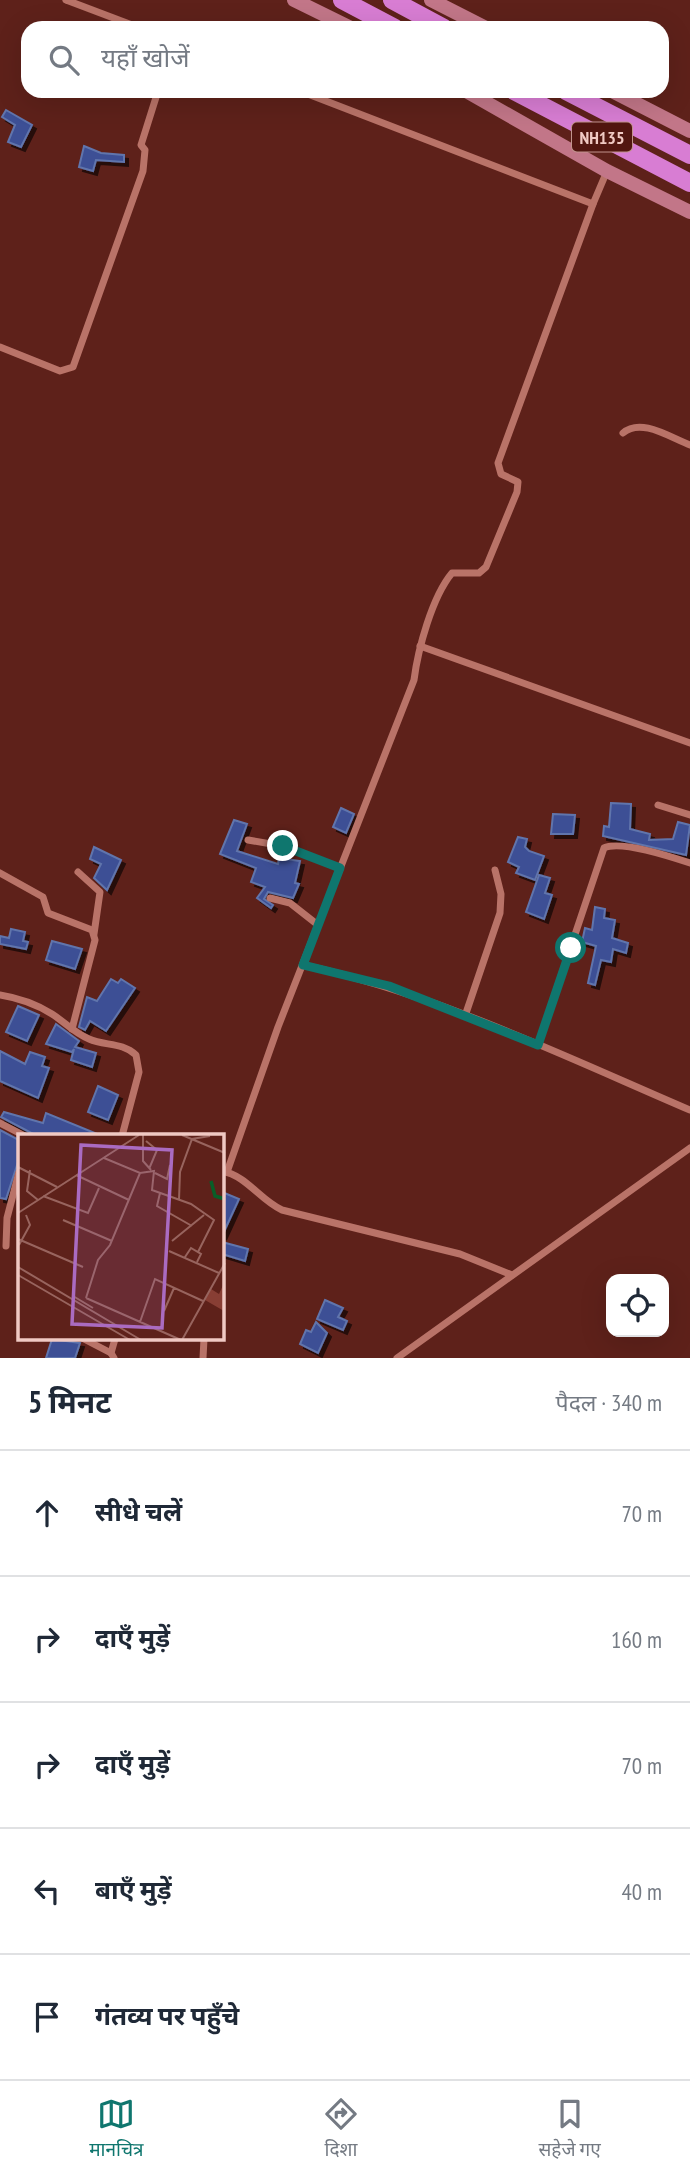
<!DOCTYPE html>
<html lang="hi">
<head>
<meta charset="utf-8">
<style>
	body { margin:0; font-family:"PT Sans Narrow","Noto Sans Devanagari",sans-serif; background:#f6f6f7; color:#1f2937 }
	.controls { position:absolute; right:21px; bottom:21px; display:grid; overflow:hidden; border-radius:14px; box-shadow:0 7px 28px #0002 }
	.controls button { width:63px; height:63px; display:grid; place-items:center; padding:0; border:0; border-bottom:2px solid #e0e1e3; background:#fff; color:#1f2937; font:35px sans-serif }
	.stop { position:absolute; width:21px; height:21px; margin:-16px; border:5px solid #0f766e; border-radius:50%; background:#fff }
	.stop.end { background:#0f766e; border-color:#fff; box-shadow:0 2px 7px #0008 }
	.list { margin:0; padding:0; list-style:none }
	h2 { display:flex; justify-content:space-between; align-items:center; height:91px; margin:0; padding:0 28px; font-size:30px }
	h2 small { font-size:23px; font-weight:400; color:#747a83 }
	.list li { display:grid; grid-template-columns:46px 1fr auto; gap:21px; align-items:center; box-sizing:border-box; height:126px; padding:0 28px; border-top:2px solid #e0e1e3 }
	.list b { display:block; font-size:26px; white-space:nowrap }
	.list em { font-size:23px; font-style:normal; color:#747a83 }
	.icon { flex:none; width:38px; height:38px; fill:none; stroke:currentColor; stroke-width:2; stroke-linecap:round; stroke-linejoin:round }
	.map { position:relative; flex:none; width:690px; height:1358px; overflow:hidden }
	.search { position:absolute; background:#fff; box-shadow:0 7px 28px #0002; left:21px; right:21px; top:21px; height:77px; display:flex; align-items:center; gap:18px; box-sizing:border-box; padding:0 24px; border-radius:21px; color:#747a83; font-size:26px }
	.sheet { height:721px; background:#fff }
	nav { display:flex; justify-content:space-around; align-items:center; box-sizing:border-box; height:98px; border-top:2px solid #e0e1e3; background:#fff; font-size:19px; color:#747a83 }
	nav a { display:grid; justify-items:center; gap:4px }
	nav .on { color:#0f766e }
	.map>svg:first-child { display:block }
	.building { fill:#3c5095; stroke:#6174ac; stroke-width:2; filter:url(#shadow) }
	.lines { fill:none; stroke-linecap:round; stroke-linejoin:round }
	.street { stroke:#b97368; stroke-width:7 }
	.secondary { stroke:#c27688; stroke-width:14 }
	.highway { stroke:#d87dd3; stroke-width:18 }
	.route { stroke:#0f766e; stroke-width:9 }
	.labels { text-anchor:middle; dominant-baseline:central; stroke-width:5; stroke-linejoin:round; paint-order:stroke }
	.shield { fill:#521610; stroke:#c1938d; stroke-width:2 }
	.shield-label { font-size:18px; font-weight:bold; fill:#f0c9c3 }
	.inset-river { fill:none; stroke:#095e28; stroke-width:3.5 }
	.inset-road { fill:none; stroke:#98645e; stroke-width:2 }
	.view { fill:#aa6bc1; fill-opacity:0.15; stroke:#aa6bc1; stroke-width:3.5 }
	.inset-edge { fill:none; stroke:#f0c9c3; stroke-width:3.5 }
</style>
</head>
<body>
<div class="map">
<svg width="690" height="1358" viewBox="0 0 690 1358">
	<defs>
		<filter id="shadow"><feDropShadow dx="4" dy="4" stdDeviation="0" flood-color="#0009"/></filter>
	</defs>
	<rect width="100%" height="100%" fill="#5e211a"/>
	<!-- building -->
	<g class="building">
		<path d="M6,110l26,15 -11,22 -13,-5 7,-17 -13,-8z"/>
		<path d="M84,146l17,7 23,2v7l-28,-2 -3,11 -14,-4z"/>
		<path d="M611,803l20,1 -1,25 20,5 -1,6 24,-1 5,-17 12,3 -4,30 -83,-19 1,-10 5,1z"/>
		<path d="M341,808l13,6 -8,19 -13,-6z"/>
		<path d="M553,814l22,1 -2,19h-22z"/>
		<path d="M234,820l13,4 -10,27 41,13 1,-6 21,3 -5,22 4,1 -6,14 -25,-6 -4,7 9,6 -2,3 -14,-10 8,-11 -14,-5 5,-14 -36,-14z"/>
		<path d="M518,837l9,2 -2,8 4,4 15,5 -9,24 -19,-7 3,-6 -11,-5z"/>
		<path d="M94,847l27,13 -14,30 -13,-12 7,-14 -11,-5z"/>
		<path d="M539,875l11,3 -5,15 7,2 -8,24 -18,-7z"/>
		<path d="M595,907l10,2 -1,9 11,2 -3,18 16,5 -2,10 -13,-4 -2,13 -10,-2 -6,25 -7,-2 8,-37 -14,-4 3,-14 7,2z"/>
		<path d="M11,929l14,3 -2,9 5,1 -2,7 -26,-5v-8l9,2z"/>
		<path d="M52,941l30,8 -7,20 -29,-9z"/>
		<path d="M111,979l7,4 3,-4 14,9 -29,43 -16,-10 -5,9 -6,-3 8,-30 10,4z"/>
		<path d="M18,1006l21,9 -12,26 -21,-9z"/>
		<path d="M56,1024l23,17 -4,6 21,6 -4,14 -21,-7 3,-11 -2,3 -26,-8z"/>
		<path d="M0,1051l25,13 5,-12 15,5 -3,9 7,2 -11,30 -38,-17z"/>
		<path d="M98,1086l20,9 -10,25 -20,-8z"/>
		<path d="M4,1112l39,11 3,-10 56,23h-65l-36,-19z"/>
		<path d="M0,1130l19,10v19l-13,40 -6,-1z"/>
		<path d="M222,1192l17,7 -17,37z"/>
		<path d="M222,1242l26,7 -3,12 -23,-7z"/>
		<path d="M325,1300l18,8 -5,9 9,4 -4,9 -26,-11z"/>
		<path d="M316,1322l11,11 -9,20 -18,-9 6,-14 5,2z"/>
		<path d="M52,1339l28,4 -5,15h-29z"/>
	</g>
	<g class="lines">
		<!-- street -->
		<g class="street">
			<path d="M66,0l74,28"/>
			<path d="M300,91l293,113 14,-33"/>
			<path d="M0,347l60,24 13,-4 70,-196 2,-21 -4,-5 17,-54"/>
			<path d="M623,433c18,-16 48,5 67,12"/>
			<path d="M420,646l270,97"/>
			<path d="M658,805l32,10"/>
			<path d="M248,840l35,6 57,22"/>
			<path d="M78,872l22,20 -6,42"/>
			<path d="M0,873l43,24 5,16 44,17 3,10 -23,89"/>
			<path d="M270,898l20,5 28,22"/>
			<path d="M303,965c134,29 261,91 387,145"/>
			<path d="M0,995c19,3 36,9 52,19 14,9 22,19 37,25 16,7 33,3 47,16l3,17 -17,64"/>
			<path d="M465,1016l35,-103 1,-19 -6,-24"/>
			<path d="M538,1045l66,-197c16,-8 68,9 86,15"/>
			<path d="M0,1123l25,13"/>
			<path d="M222,1171c25,5 38,29 60,39l178,44 52,21"/>
			<path d="M227,1172l51,-145 136,-347c4,-31 18,-83 38,-107h27l7,-6 31,-75 1,-10 -17,-8 -3,-11 95,-259"/>
			<path d="M6,1246l1,-28 12,-46"/>
			<path d="M84,1339l27,14"/>
			<path d="M114,1358l-3,-5 4,-14"/>
			<path d="M203,1358l1,-19"/>
			<path d="M397,1358l293,-210"/>
		</g>
		<!-- secondary -->
		<g class="secondary">
			<path d="M294,0l57,28"/>
			<path d="M431,0l55,28"/>
			<path d="M466,91l141,80 83,41"/>
			<path d="M612,91l78,40"/>
		</g>
		<!-- highway -->
		<g class="highway">
			<path d="M342,0l53,28"/>
			<path d="M392,0l52,28"/>
			<path d="M514,91l176,92"/>
			<path d="M566,91l124,64"/>
		</g>
	</g>
	<g class="lines">
		<!-- route -->
		<path class="route" d="M283,846l57,22 -37,97 86,21 149,59 33,-97"/>
	</g>
	<g class="labels">
		<!-- shield labels -->
		<rect class="shield" x="572" y="122.5" width="60" height="29" rx="5"/>
		<g class="shield-label">
			<text x="602" y="137">NH135</text>
		</g>
	</g>
	<!-- overview -->
	<g transform="translate(18 1134)">
		<rect width="206" height="206" fill="#5e211a"/>
		<path d="M206,149v28l-19,-11 6,-11 8,5z" fill="#883e34"/>
		<path class="inset-river" d="M193,47l4,15 10,3"/>
		<path class="inset-road" d="M125,1v26l8,9M164,1l43,18M128,7l11,9 -8,19M86,24l36,15 14,-2 -2,19 39,14 23,16 -16,32M0,33l39,20M12,36l-3,21 11,9M137,39l12,6 3,-14M58,41l53,25M142,59l-3,13 35,20M25,62l45,17 11,-25M161,66l1,-28 12,-33 18,-3M0,79l121,-78M45,86l49,21M0,105l65,28M154,107l32,-26M1,111l11,-20 -4,-10M151,117l50,22M167,123l6,-9 10,6 -4,8M0,133l123,73M0,141l112,65M55,162l20,12M68,164l12,-38 12,-15 30,-72M68,164l95,42M146,177l10,-23M122,188l15,-43 48,22M164,206l43,-77"/>
		<path class="view" d="M63,11l91,5 -10,178 -90,-4z"/>
		<rect width="206" height="206" class="inset-edge"/>
	</g>
</svg>
<div class="controls">
<button><svg class="icon" aria-label="locate" viewBox="0 0 24 24"><circle cx="12" cy="12" r="6"/><path d="M12 2v4M12 18v4M2 12h4M18 12h4"/></svg></button>
</div>
<div class="stop" style="left:571px;top:948px"></div>
<div class="stop end" style="left:283px;top:846px"></div>
<div class="search"><svg class="icon" aria-label="search" viewBox="0 0 24 24"><circle cx="10" cy="10" r="6"/><path d="M15 15l6 6"/></svg>यहाँ खोजें</div>
</div>
<section class="sheet">
<h2>5 मिनट<small>पैदल · 340 m</small></h2>
<ul class="list">
<li><svg class="icon" aria-label="ahead" viewBox="0 0 24 24"><path d="M12 20V5M6 11l6-6 6 6"/></svg><div><b>सीधे चलें</b></div><em>70 m</em></li>
<li><svg class="icon" aria-label="right" viewBox="0 0 24 24"><path d="M7 20v-9h11M14 6l5 5-5 5"/></svg><div><b>दाएँ मुड़ें</b></div><em>160 m</em></li>
<li><svg class="icon" aria-label="right" viewBox="0 0 24 24"><path d="M7 20v-9h11M14 6l5 5-5 5"/></svg><div><b>दाएँ मुड़ें</b></div><em>70 m</em></li>
<li><svg class="icon" aria-label="left" viewBox="0 0 24 24"><path d="M17 20v-9H6M10 6l-5 5 5 5"/></svg><div><b>बाएँ मुड़ें</b></div><em>40 m</em></li>
<li><svg class="icon" aria-label="arrive" viewBox="0 0 24 24"><path d="M6 21V4h12l-3 4 3 4H6"/></svg><div><b>गंतव्य पर पहुँचे</b></div></li>
</ul>
</section>
<nav>
<a class="on"><svg class="icon" aria-label="map" viewBox="0 0 24 24"><path d="M3 6l6-2 6 2 6-2v14l-6 2-6-2-6 2zM9 4v14M15 6v14"/></svg>मानचित्र</a>
<a><svg class="icon" aria-label="directions" viewBox="0 0 24 24"><path d="M12 3l9 9-9 9-9-9zM9 14v-3h6M13 9l2 2-2 2"/></svg>दिशा</a>
<a><svg class="icon" aria-label="saved" viewBox="0 0 24 24"><path d="M7 4h10v16l-5-4-5 4z"/></svg>सहेजे गए</a>
</nav>
</body>
</html>
